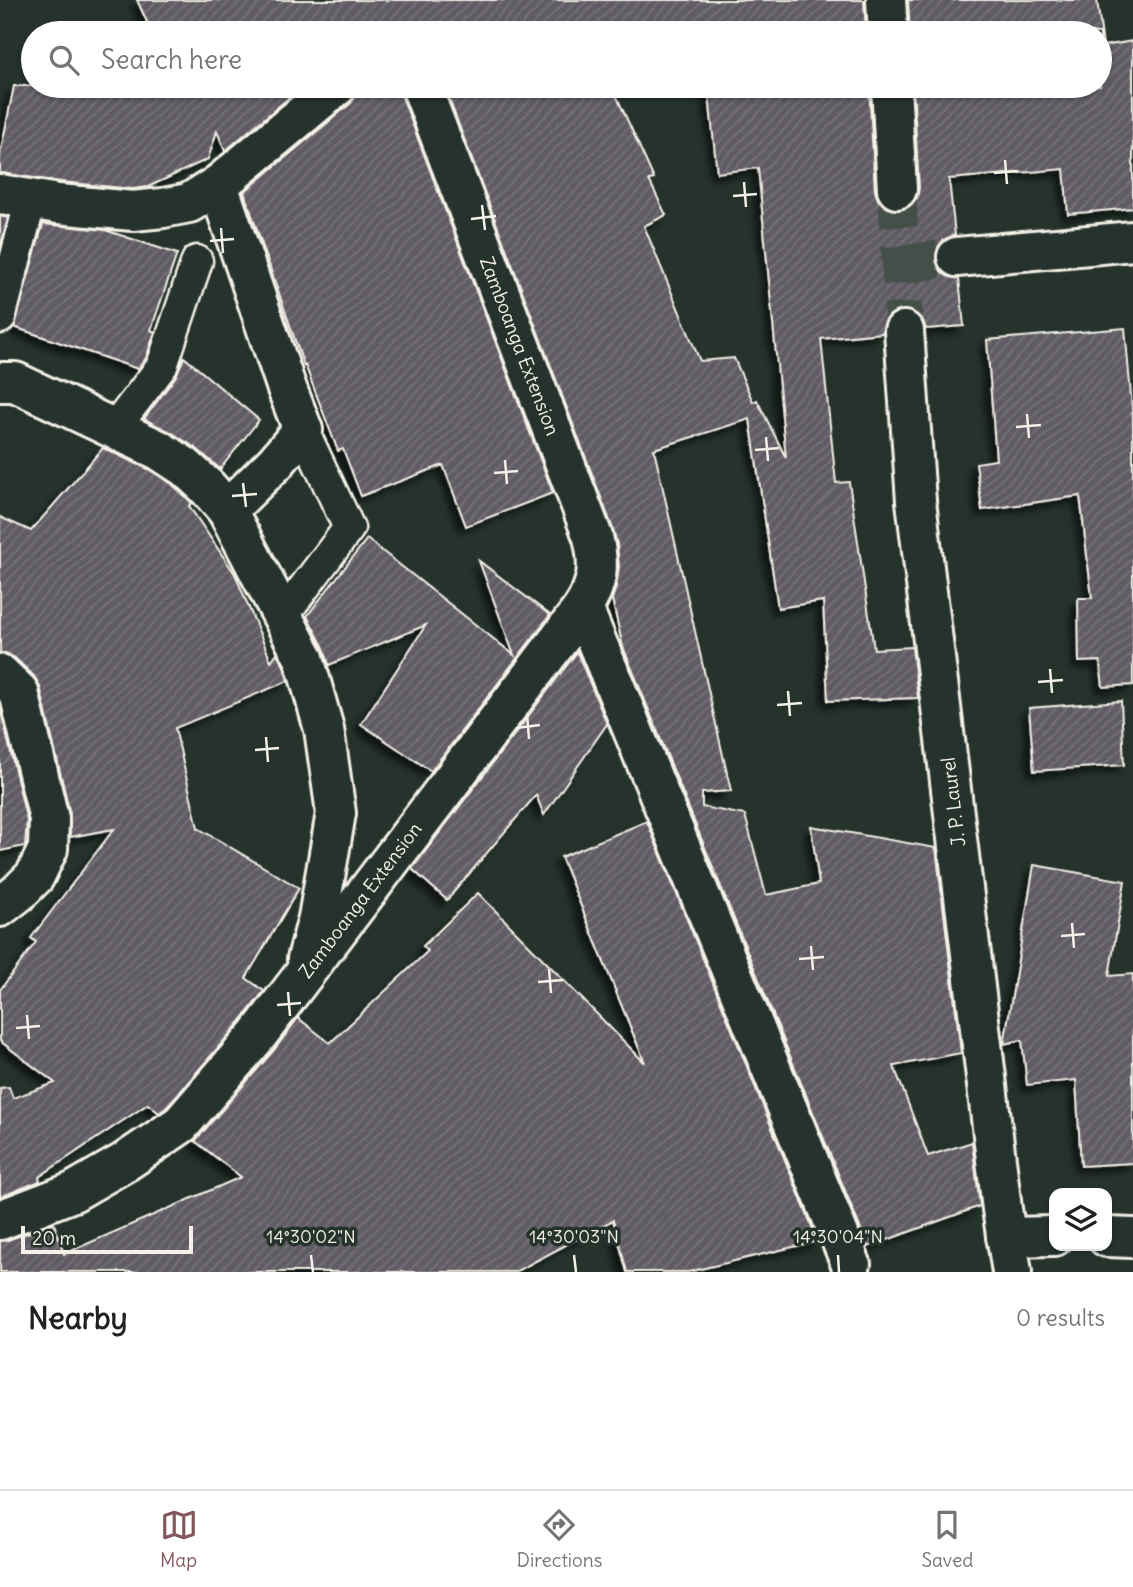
<!DOCTYPE html>
<html lang="en">
<head>
<meta charset="utf-8">
<style>
	body { margin:0; font-family:Delius,sans-serif; background:#f6f6f6; color:#202124 }
	.controls { position:absolute; right:21px; bottom:21px; display:grid; overflow:hidden; border-radius:14px; box-shadow:0 2px 5px #0004 }
	.controls button { width:63px; height:63px; display:grid; place-items:center; padding:0; border:0; border-bottom:2px solid #e0e0e0; background:#fff; color:#202124; font:35px sans-serif }
	.scale { position:absolute; left:21px; bottom:18px; width:172px; box-sizing:border-box; padding-left:7px; border:4px solid #f4f1e8; border-top:0; font-size:19px; line-height:24px; white-space:nowrap; color:#f4f1e8; -webkit-text-stroke:5px #26332d; paint-order:stroke }
	.list { margin:0; padding:0; list-style:none }
	h2 { display:flex; justify-content:space-between; align-items:center; height:91px; margin:0; padding:0 28px; font-size:30px }
	h2 small { font-size:23px; font-weight:400; color:#757577 }
	.icon { flex:none; width:38px; height:38px; fill:none; stroke:currentColor; stroke-width:2; stroke-linecap:round; stroke-linejoin:round }
	.map { position:relative; flex:none; width:1133px; height:1272px; overflow:hidden }
	.search { position:absolute; background:#fff; box-shadow:0 2px 5px #0004; left:21px; right:21px; top:21px; height:77px; display:flex; align-items:center; gap:18px; box-sizing:border-box; padding:0 24px; border-radius:38px; color:#757577; font-size:26px }
	.sheet { height:217px; background:#fff }
	nav { display:flex; justify-content:space-around; align-items:center; box-sizing:border-box; height:98px; border-top:2px solid #e0e0e0; background:#fff; font-size:19px; color:#757577 }
	nav a { display:grid; justify-items:center; gap:4px }
	nav .on { color:#84575d }
	.map>svg:first-child { display:block }
	.building { fill:url(#building-hatch); stroke:#f4f1e8; stroke-width:2; filter:url(#shadow) }
	.lines { fill:none; stroke-linecap:round; stroke-linejoin:round }
	.minor-tunnel { stroke:#455049; stroke-width:38; stroke-dasharray:38 19; stroke-linecap:butt }
	.service-casing { stroke:#f4f1e8; stroke-width:35 }
	.pedestrian-casing { stroke:#f4f1e8; stroke-width:44 }
	.minor-casing { stroke:#f4f1e8; stroke-width:44 }
	.service { stroke:#26332d; stroke-width:30 }
	.pedestrian { stroke:#26332d; stroke-width:38 }
	.minor { stroke:#26332d; stroke-width:38 }
	.ticks { fill:none; stroke:#f4f1e8; stroke-width:2.5 }
	.labels { text-anchor:middle; dominant-baseline:central; stroke-width:7; stroke-linejoin:round; paint-order:stroke }
	.street-label { font-size:19px; fill:#f4f1e8; stroke:#26332d }
	.ticks-label { font-size:18px; text-anchor:middle; fill:#f4f1e8; stroke:#26332d; stroke-width:7; stroke-linejoin:round; paint-order:stroke }
</style>
</head>
<body>
<div class="map">
<svg width="1133" height="1272" viewBox="0 0 1133 1272">
	<defs>
		<pattern id="building-hatch" width="6" height="6" patternUnits="userSpaceOnUse" patternTransform="scale(1.75)"><rect width="6" height="6" fill="#605b64"/><path d="M-1 1l2-2M0 6l6-6M5 7l2-2" fill="none" stroke="#77737a"/></pattern>
		<filter id="shadow"><feDropShadow dx="-6" dy="6" stdDeviation="3.5" flood-color="#0009"/></filter>
	</defs>
	<rect width="100%" height="100%" fill="#26332d"/>
	<filter id="ink" filterUnits="userSpaceOnUse"><feTurbulence type="fractalNoise" baseFrequency=".0143" numOctaves="2"/><feDisplacementMap in="SourceGraphic" scale="14" xChannelSelector="R" yChannelSelector="G"/><feConvolveMatrix kernelMatrix="1 2 1 2 8 2 1 2 1" color-interpolation-filters="sRGB"/></filter>
	<g filter="url(#ink)">
		<!-- building -->
		<g class="building">
			<path d="M137,0h727l2,33h-714z"/>
			<path d="M908,0h189l6,46 30,-5v167l-65,6 -4,-45 -115,10 6,56 -10,4 -7,8 -3,13 5,10 7,6 12,3 5,47 -38,3 -4,-11 -8,-6 -12,-3 -11,4 -6,8 -3,12 -61,6 15,144 13,-1 25,167 38,-2 6,51 -90,3 -5,-100 -45,7 -28,-189 -96,30 77,342 -29,2v14l43,8 21,80 53,-11 -8,-58 125,22 25,205 -67,13 34,90 44,-14 8,64 -112,41 -245,-600 -11,-48 4,-12 3,-20 -2,-23 -4,-15 -169,-443h168l42,93 -5,1 17,35 -22,11 56,135 34,-3 19,44 4,-2 29,58 -28,-290 -41,5 -9,-87h161l6,105 4,11 9,7 10,2 12,-4 7,-9 2,-10 -6,-102h187v-53h-190z"/>
			<path d="M14,86h289l-78,65 -8,-20 -9,28 -60,28 -15,2 -72,-7 -61,-9v-18z"/>
			<path d="M358,86h42l1,8 152,399 -87,33 -23,-61 -82,31 -18,-47 -5,2 -33,-86 -1,1 -60,-174 107,-89 6,-9z"/>
			<path d="M0,216l8,2 -8,31z"/>
			<path d="M43,224l62,6 72,24 -26,76 4,2 -9,26 -8,11 -124,-42z"/>
			<path d="M1125,328l8,91v266l-30,2 -3,-26 -21,1 -1,-64h14l-12,-102 -98,14 -6,-47 20,-3 -9,-120z"/>
			<path d="M184,357l75,63 -39,49 -23,-20 -26,-17 -27,-13 32,-43z"/>
			<path d="M103,448l45,21 24,15 20,19 -3,3 46,68 36,87 6,-8 7,13 4,15 -113,47 23,100 101,60 -53,90 18,13 -24,31 -74,86 -7,5 -11,-9 -109,73 1,4 -40,16v-109l9,-1 4,11 42,-15 -55,-42v-51l36,-48 -5,-4 83,-109 -44,8v-23l-30,-127 -6,-11 -19,-18 -9,-5h-6v-136l31,14z"/>
			<path d="M367,539l147,116 -35,-94 71,54 -119,156 -70,-47 65,-99 -97,40 -5,-17 -17,-32z"/>
			<path d="M577,652l30,72 -63,91 -8,-20 -89,105 -35,-31z"/>
			<path d="M1121,701l3,64 -90,6 -5,-63z"/>
			<path d="M0,707l27,114 -2,25 -25,5z"/>
			<path d="M647,821l171,420 -130,31h-61l-14,-52 -98,52h-515v-31l8,-1 46,-17 10,31 177,-77 -46,-36 79,-91 24,-32 32,25 98,-92 -5,-5 55,-53 167,170 -84,-206z"/>
			<path d="M1034,865l91,16 -16,95 24,-2v189l-52,3 -5,-86 -49,5 -5,-45 -18,4z"/>
		</g>
		<g class="lines">
			<!-- minor-tunnel -->
			<g class="minor-tunnel">
				<path d="M897,189l7,142"/>
				<path d="M901,264l56,-7"/>
			</g>
			<defs>
				<g id="service">
					<path d="M0,318l31,-119"/>
					<path d="M114,429l48,-63 35,-105"/>
					<path d="M282,617l67,-89 -46,-98"/>
				</g>
				<path id="pedestrian" d="M0,194l58,10 75,7 30,-3 26,-5 29,-18"/>
				<g id="minor">
					<path d="M886,0l2,33"/>
					<path d="M891,86l6,103"/>
					<path d="M957,257l176,-16"/>
					<path d="M904,331l12,170 86,708 10,63"/>
					<path d="M0,382h15l144,68 26,17 22,20 20,23 77,148 20,71 12,84 -18,105 -11,41"/>
					<path d="M227,510l48,-47 28,-33 -17,-44 -68,-201 119,-99"/>
					<path d="M583,608l268,656"/>
					<path d="M0,674l19,18 30,127 -1,30 -13,27 -17,17 -18,14"/>
					<path d="M0,1220l73,-28 52,-30 56,-38 76,-88 326,-428c15,-25 17,-42 10,-71l-172,-451"/>
					<path d="M1006,1237l48,-1"/>
					<path d="M1107,1237l26,1"/>
				</g>
			</defs>
			<!-- service casing -->
			<use href="#service" class="service-casing"/>
			<!-- pedestrian casing -->
			<use href="#pedestrian" class="pedestrian-casing"/>
			<!-- minor casing -->
			<use href="#minor" class="minor-casing"/>
			<!-- service -->
			<use href="#service" class="service"/>
			<!-- pedestrian -->
			<use href="#pedestrian" class="pedestrian"/>
			<!-- minor -->
			<use href="#minor" class="minor"/>
		</g>
	</g>
	<!-- ticks -->
	<path class="ticks" d="M1005,160l2,24M994,173l24,-2M744,182l2,25M733,196l24,-2M482,205l3,25M471,219l25,-3M221,228l2,25M210,241l24,-2M1027,414l2,24M1016,427l25,-2M766,437l2,24M755,450l24,-2M505,460l2,24M494,473l24,-2M243,483l3,24M232,496l25,-2M1050,669l2,24M1038,682l25,-2M788,691l2,25M777,705l25,-2M527,714l2,25M516,728l24,-3M266,737l2,25M255,750l24,-2M1072,923l2,25M1061,936l24,-2M811,946l2,24M799,959l25,-2M549,969l2,24M538,982l25,-2M288,992l2,24M277,1005l24,-2M27,1015l2,24M16,1028l24,-2M311,1255l2,17M574,1255l2,17M838,1255l1,17"/>
	<g class="labels">
		<!-- street labels -->
		<g class="street-label">
			<text transform="translate(520 346) rotate(69)">Zamboanga Extension</text>
			<text transform="translate(953 802) rotate(-97)">J. P. Laurel</text>
			<text transform="translate(360 900) rotate(-53)">Zamboanga Extension</text>
		</g>
	</g>
	<g class="ticks-label">
		<text x="311" y="1243">14°30'02"N</text>
		<text x="574" y="1243">14°30'03"N</text>
		<text x="838" y="1243">14°30'04"N</text>
	</g>
</svg>
<div class="controls">
<button><svg class="icon" aria-label="layers" viewBox="0 0 24 24"><path d="M12 4l9 5-9 5-9-5zM3 14l9 5 9-5"/></svg></button>
</div>
<div class="scale">20 m</div>
<div class="search"><svg class="icon" aria-label="search" viewBox="0 0 24 24"><circle cx="10" cy="10" r="6"/><path d="M15 15l6 6"/></svg>Search here</div>
</div>
<section class="sheet">
<h2>Nearby<small>0 results</small></h2>
<ul class="list">
</ul>
</section>
<nav>
<a class="on"><svg class="icon" aria-label="map" viewBox="0 0 24 24"><path d="M3 6l6-2 6 2 6-2v14l-6 2-6-2-6 2zM9 4v14M15 6v14"/></svg>Map</a>
<a><svg class="icon" aria-label="directions" viewBox="0 0 24 24"><path d="M12 3l9 9-9 9-9-9zM9 14v-3h6M13 9l2 2-2 2"/></svg>Directions</a>
<a><svg class="icon" aria-label="saved" viewBox="0 0 24 24"><path d="M7 4h10v16l-5-4-5 4z"/></svg>Saved</a>
</nav>
</body>
</html>
